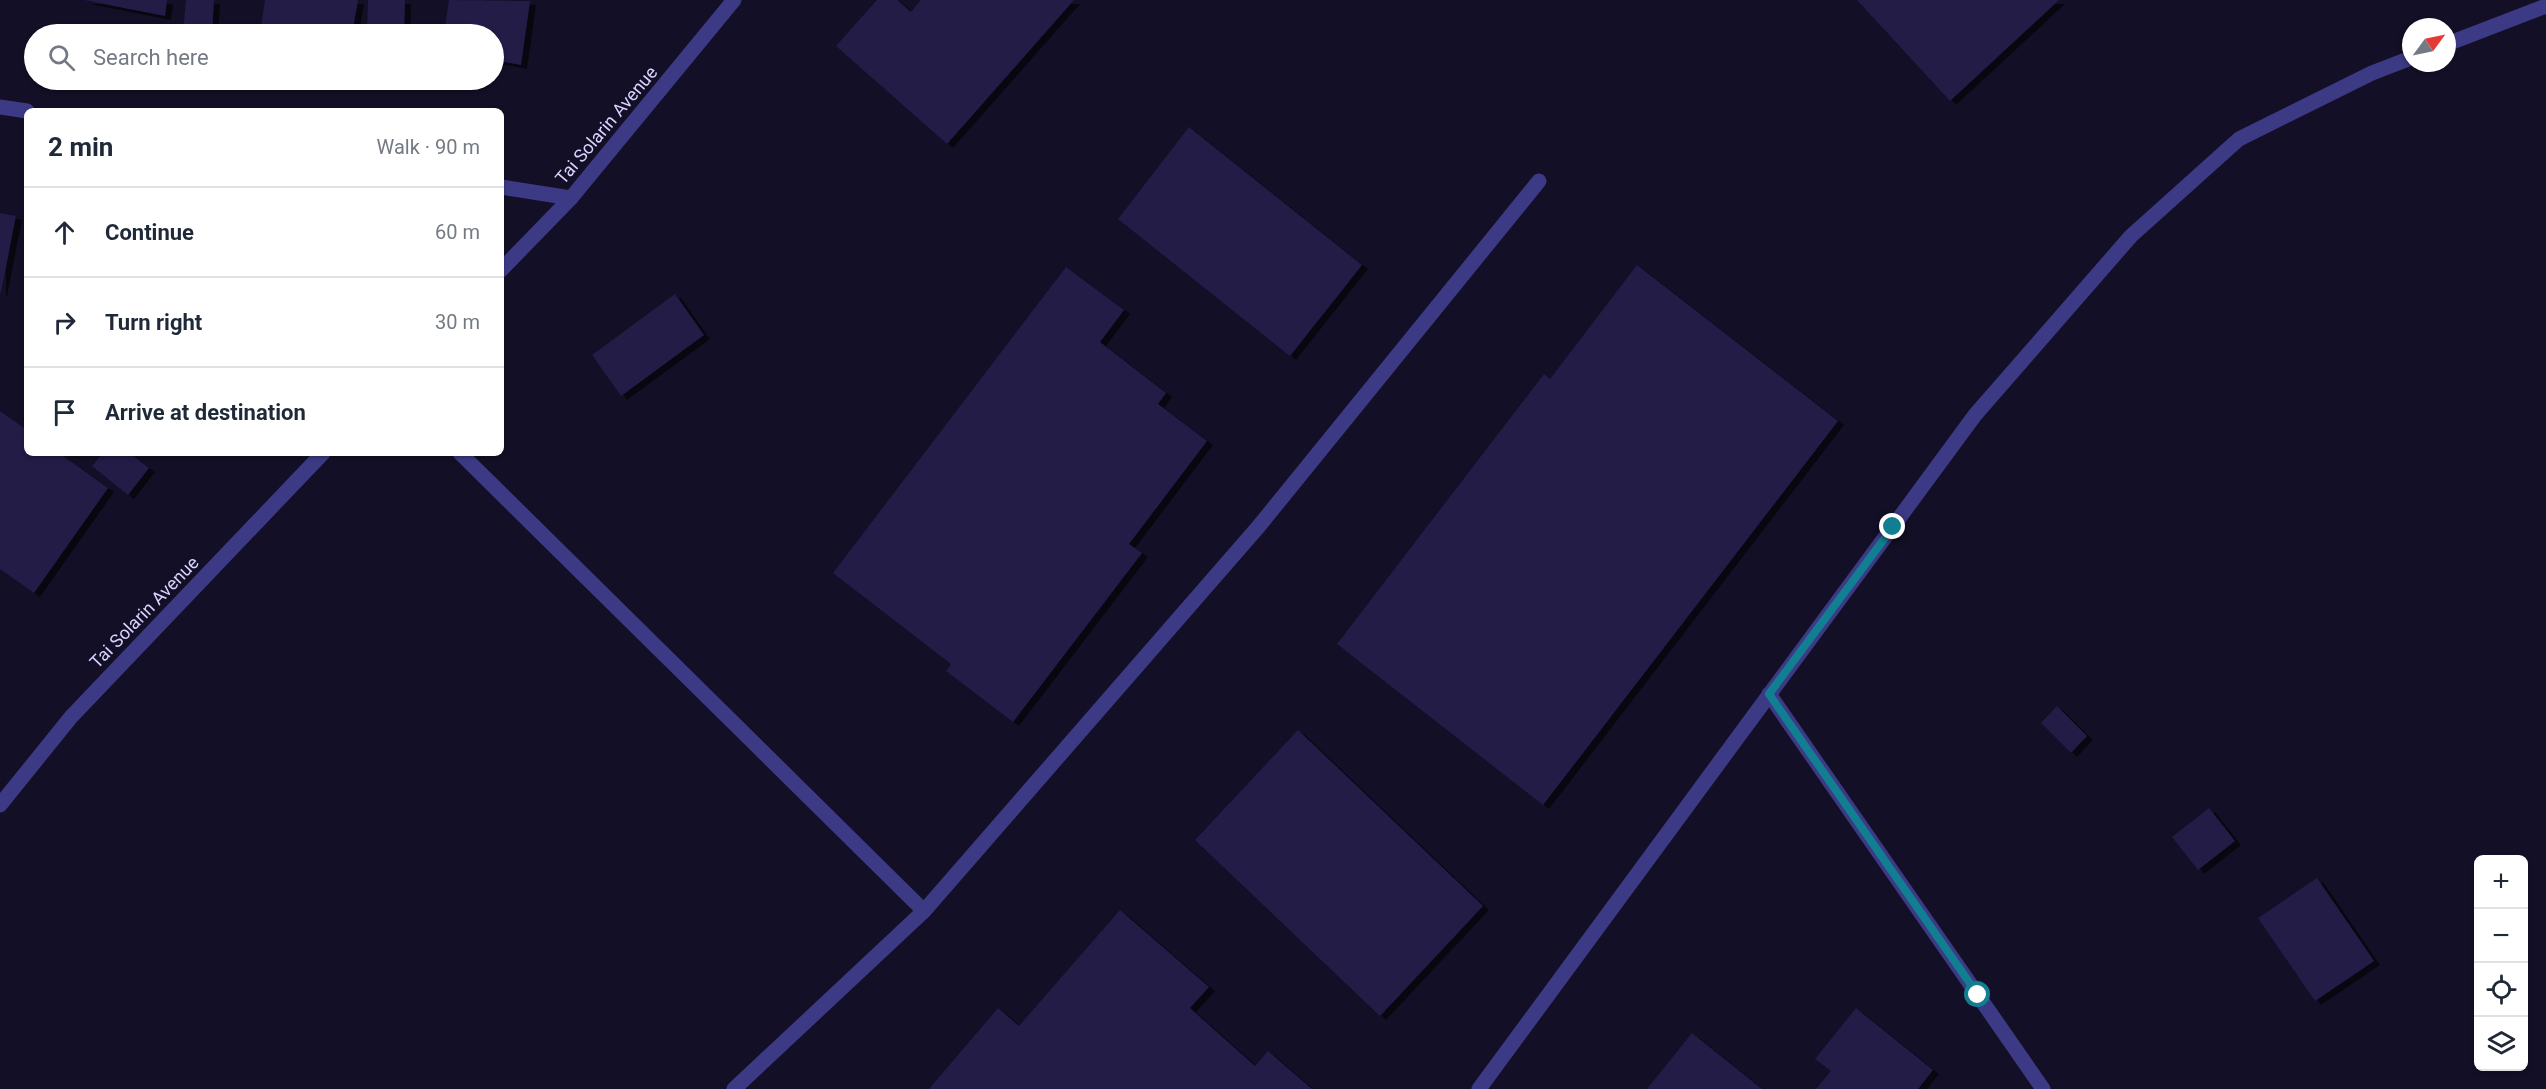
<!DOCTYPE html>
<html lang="en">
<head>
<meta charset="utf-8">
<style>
	body { margin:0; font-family:Roboto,sans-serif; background:#f2f2f3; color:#1f2937 }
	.controls { position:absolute; right:18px; bottom:18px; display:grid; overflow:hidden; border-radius:9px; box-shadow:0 2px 4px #0004 }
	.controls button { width:54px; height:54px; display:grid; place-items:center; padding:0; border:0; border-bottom:2px solid #e0e1e3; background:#fff; color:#1f2937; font:30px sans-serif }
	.compass { position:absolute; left:2402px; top:18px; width:54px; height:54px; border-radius:50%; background:#fff; box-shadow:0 2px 4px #0004; rotate:57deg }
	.stop { position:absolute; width:18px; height:18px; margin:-14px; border:4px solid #117e91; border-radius:50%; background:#fff }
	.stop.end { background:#117e91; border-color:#fff; box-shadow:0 2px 6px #0008 }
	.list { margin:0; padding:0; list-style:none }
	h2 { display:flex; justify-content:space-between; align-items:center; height:78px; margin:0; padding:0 24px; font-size:26px }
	h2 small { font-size:20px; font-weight:400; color:#747a83 }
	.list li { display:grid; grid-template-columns:39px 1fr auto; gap:18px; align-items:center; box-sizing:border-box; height:90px; padding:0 24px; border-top:2px solid #e0e1e3 }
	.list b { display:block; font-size:22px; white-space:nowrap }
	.list em { font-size:20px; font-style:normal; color:#747a83 }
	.icon { flex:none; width:33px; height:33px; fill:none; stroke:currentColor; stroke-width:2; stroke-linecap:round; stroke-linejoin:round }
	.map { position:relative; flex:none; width:2546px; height:1089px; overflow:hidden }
	.search { position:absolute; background:#fff; box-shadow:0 2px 4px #0004; left:24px; top:24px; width:480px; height:66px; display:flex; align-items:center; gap:15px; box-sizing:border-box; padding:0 21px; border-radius:33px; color:#747a83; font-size:22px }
	.panel { position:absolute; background:#fff; box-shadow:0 2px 4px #0004; left:24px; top:108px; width:480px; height:348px; border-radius:9px }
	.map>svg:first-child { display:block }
	.building { fill:#241b47; filter:url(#shadow) }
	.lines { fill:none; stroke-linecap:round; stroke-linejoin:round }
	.lane { stroke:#3d3a85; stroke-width:15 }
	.street { stroke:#3d3a85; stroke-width:15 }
	.route { stroke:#117e91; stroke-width:8 }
	.labels { text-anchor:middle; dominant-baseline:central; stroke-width:4.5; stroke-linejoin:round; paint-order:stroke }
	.street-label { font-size:18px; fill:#d9d4ff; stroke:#130f26 }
</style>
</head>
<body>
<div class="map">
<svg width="2546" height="1089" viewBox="0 0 2546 1089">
	<defs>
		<filter id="shadow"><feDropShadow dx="6" dy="4" stdDeviation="0" flood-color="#0009"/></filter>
	</defs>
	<rect width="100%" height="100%" fill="#130f26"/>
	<!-- building -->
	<g class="building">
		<path d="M84,0h83l-2,16z"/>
		<path d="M186,0h28l-2,34 -29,-2z"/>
		<path d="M265,0h93l-6,34h-92z"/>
		<path d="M368,0h37l-1,34h-37z"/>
		<path d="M449,0l81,1 -9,64 -27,-5v-26h-50z"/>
		<path d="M877,0h20l14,12 10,-12h153l-127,144 -111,-98z"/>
		<path d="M1857,0h202l-109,101z"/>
		<path d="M1189,127l173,138 -72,91 -172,-137z"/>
		<path d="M0,213l16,3 -15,76h-1z"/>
		<path d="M1637,265l201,156 -295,384 -206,-161 207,-270 6,5z"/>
		<path d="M1066,267l58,43 -24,32 66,51 -8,11 49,37 -78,103 13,9 -129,169 -67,-51 5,-7 -118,-91z"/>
		<path d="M675,294l29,41 -83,61 -29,-41z"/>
		<path d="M0,411l27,19v23h32l49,35 -74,105 -34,-24z"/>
		<path d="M103,453h27l19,15 -21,27 -36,-29z"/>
		<path d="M2057,706l30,30 -16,17 -30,-30z"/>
		<path d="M1298,730l185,176 -103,110 -185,-176z"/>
		<path d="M2209,808l26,33 -37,29 -26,-33z"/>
		<path d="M2317,878l57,83 -59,40 -57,-83z"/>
		<path d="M1120,910l89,77 -19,21 65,58 13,-15 44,38h-383l69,-81 21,18z"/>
		<path d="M1856,1008l77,62 -15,19h-102l15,-18 -16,-12z"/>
		<path d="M1692,1033l70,56h-115z"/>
	</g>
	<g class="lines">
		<!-- lane -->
		<g class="lane">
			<path d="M460,453l464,458"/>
			<path d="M734,1089l190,-178 335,-385 280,-345"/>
		</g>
		<!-- street -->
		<g class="street">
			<path d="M2447,44l99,-38"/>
			<path d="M0,107l27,4"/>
			<path d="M501,187l70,11"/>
			<path d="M501,270l70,-72 163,-198"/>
			<path d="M1769,694l274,395"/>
			<path d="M0,805l71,-88 252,-264"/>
			<path d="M1479,1089l496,-674 156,-179 108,-97 133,-66 39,-15"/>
		</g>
	</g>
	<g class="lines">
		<!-- route -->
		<path class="route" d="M1893,527l-124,167 209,301"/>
	</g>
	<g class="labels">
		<!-- street labels -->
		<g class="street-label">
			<text transform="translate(606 125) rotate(-50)">Tai Solarin Avenue</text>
			<text transform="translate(144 612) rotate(-46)">Tai Solarin Avenue</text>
		</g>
	</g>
</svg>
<div class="controls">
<button>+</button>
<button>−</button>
<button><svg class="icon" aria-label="locate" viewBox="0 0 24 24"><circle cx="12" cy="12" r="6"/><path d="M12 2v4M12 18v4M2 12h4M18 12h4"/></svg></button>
<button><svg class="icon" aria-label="layers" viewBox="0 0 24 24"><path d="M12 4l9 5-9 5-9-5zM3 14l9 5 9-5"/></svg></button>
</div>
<svg class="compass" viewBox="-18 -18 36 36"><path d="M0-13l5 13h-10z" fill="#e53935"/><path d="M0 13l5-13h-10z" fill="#747a83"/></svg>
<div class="stop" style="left:1978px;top:995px"></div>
<div class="stop end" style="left:1893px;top:527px"></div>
<div class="search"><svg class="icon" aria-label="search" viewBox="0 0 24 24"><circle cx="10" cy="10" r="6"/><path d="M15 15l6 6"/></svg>Search here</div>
<section class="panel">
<h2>2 min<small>Walk · 90 m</small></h2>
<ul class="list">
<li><svg class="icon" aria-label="ahead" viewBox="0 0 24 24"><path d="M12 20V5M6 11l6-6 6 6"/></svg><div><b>Continue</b></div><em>60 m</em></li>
<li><svg class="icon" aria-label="right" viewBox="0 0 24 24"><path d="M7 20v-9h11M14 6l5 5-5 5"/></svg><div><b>Turn right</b></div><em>30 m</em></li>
<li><svg class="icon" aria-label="arrive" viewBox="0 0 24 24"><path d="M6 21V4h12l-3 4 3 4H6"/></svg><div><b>Arrive at destination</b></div></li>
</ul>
</section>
</div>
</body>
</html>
